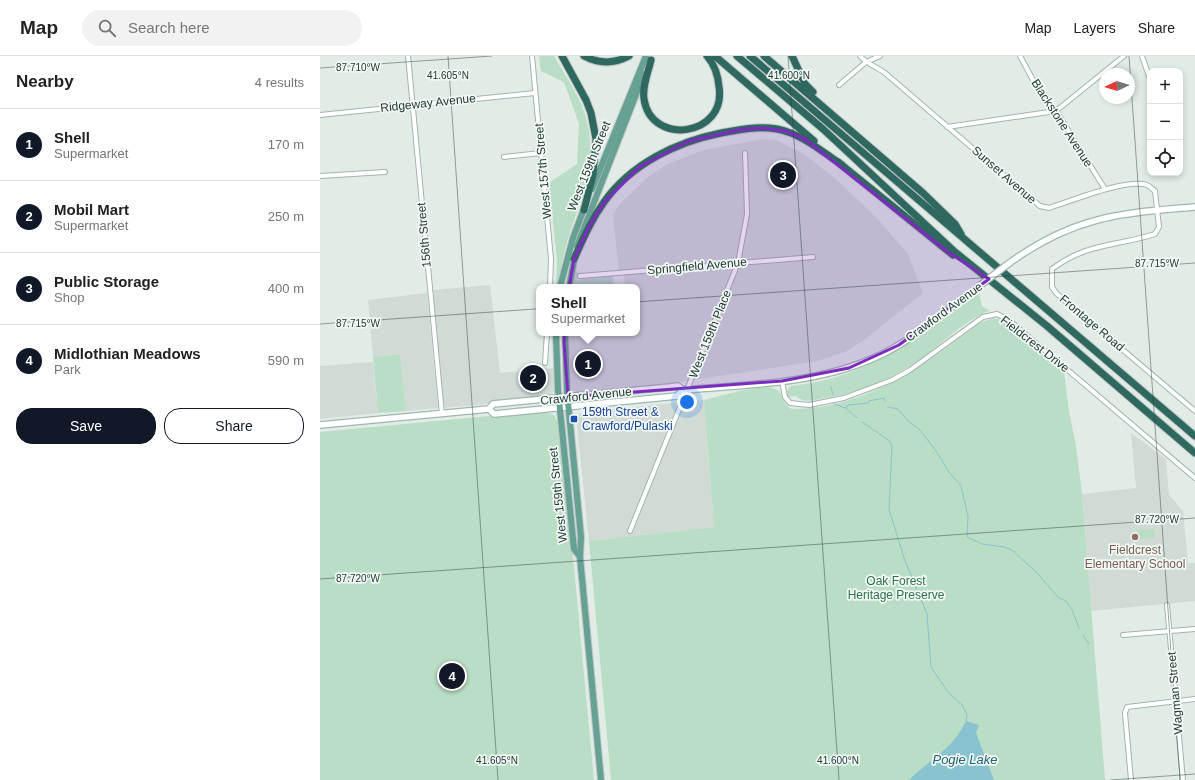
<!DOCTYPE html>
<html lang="en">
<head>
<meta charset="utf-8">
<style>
	body { margin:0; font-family:Helvetica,sans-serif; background:#f2f2f2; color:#222 }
	.controls { position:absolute; right:12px; top:12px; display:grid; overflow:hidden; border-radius:8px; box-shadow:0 2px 6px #0003 }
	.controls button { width:36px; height:36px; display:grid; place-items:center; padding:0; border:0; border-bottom:1px solid #e0e0e0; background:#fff; color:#222; font:20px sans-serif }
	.compass { position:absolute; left:779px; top:12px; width:36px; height:36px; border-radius:50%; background:#fff; box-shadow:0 2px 6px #0003; rotate:266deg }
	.you { position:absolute; left:367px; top:346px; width:14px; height:14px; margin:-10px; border:3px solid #fff; border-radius:50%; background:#1a73e8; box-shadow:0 0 0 6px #1a73e833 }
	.badge { display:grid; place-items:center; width:26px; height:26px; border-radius:50%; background:#111827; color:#fff; font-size:13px; font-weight:700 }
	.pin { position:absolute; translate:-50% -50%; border:2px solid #fff; box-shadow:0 1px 4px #0006 }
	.popup { position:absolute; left:216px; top:228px; width:104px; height:52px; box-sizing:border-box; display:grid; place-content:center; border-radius:8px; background:#fff; filter:drop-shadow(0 1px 3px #0005); font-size:13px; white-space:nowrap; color:#767676 }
	.popup b { font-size:15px; color:#222 }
	.popup::after { content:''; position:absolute; left:50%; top:100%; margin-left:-8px; border:8px solid transparent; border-top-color:#fff }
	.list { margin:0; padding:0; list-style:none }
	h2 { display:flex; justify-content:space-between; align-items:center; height:52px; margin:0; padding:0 16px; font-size:17px }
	h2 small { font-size:13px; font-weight:400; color:#767676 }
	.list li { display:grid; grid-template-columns:26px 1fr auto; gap:12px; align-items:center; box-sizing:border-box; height:72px; padding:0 16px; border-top:1px solid #e0e0e0 }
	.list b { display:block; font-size:15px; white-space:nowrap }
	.list p { margin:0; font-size:13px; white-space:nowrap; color:#767676 }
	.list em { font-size:13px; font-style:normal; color:#767676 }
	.actions { display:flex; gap:8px; padding:12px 16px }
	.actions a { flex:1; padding:9px 0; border:1px solid #111827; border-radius:16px; text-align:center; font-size:14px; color:#111827 }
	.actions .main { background:#111827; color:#fff }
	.icon { flex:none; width:22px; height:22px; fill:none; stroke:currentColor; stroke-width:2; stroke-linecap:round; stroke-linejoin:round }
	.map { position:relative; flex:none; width:875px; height:724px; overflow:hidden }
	header { display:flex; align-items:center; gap:24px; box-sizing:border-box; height:56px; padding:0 20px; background:#fff; border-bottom:1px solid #e0e0e0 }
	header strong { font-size:19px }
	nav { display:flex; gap:22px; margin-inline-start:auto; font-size:14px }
	.search { width:280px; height:36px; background:#f2f2f2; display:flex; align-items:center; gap:10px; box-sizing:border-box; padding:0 14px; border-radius:22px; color:#767676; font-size:15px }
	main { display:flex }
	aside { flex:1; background:#fff }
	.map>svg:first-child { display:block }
	.built { fill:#d0dbd6 }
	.green { fill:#baddc5 }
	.water { fill:#8ac3d0 }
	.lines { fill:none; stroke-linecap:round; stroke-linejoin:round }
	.stream { stroke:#8ac3d0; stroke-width:1 }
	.minor-casing { stroke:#a4b4ae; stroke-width:6 }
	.secondary-casing { stroke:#a0b7b0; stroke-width:8 }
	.primary-casing { stroke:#c1c8c7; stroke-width:8 }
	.motorway-casing { stroke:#c1c8c7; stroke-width:9 }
	.minor { stroke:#fff; stroke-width:4 }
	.secondary { stroke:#fff; stroke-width:5.5 }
	.primary { stroke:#66a194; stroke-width:6 }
	.motorway { stroke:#2e685e; stroke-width:7 }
	.secondary-bridge-casing { stroke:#a0b7b0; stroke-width:8; stroke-linecap:butt }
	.secondary-bridge { stroke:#fff; stroke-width:5.5 }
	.marked { fill:#7b2cbf; fill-opacity:0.2; stroke:#7b2cbf; stroke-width:3; stroke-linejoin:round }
	.ticks { fill:none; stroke:#223c36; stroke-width:1; stroke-opacity:0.45 }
	.transit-dot { fill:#1a4fb4; stroke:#f2f8f5; stroke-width:1.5 }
	.education-dot { fill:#8d6e63; stroke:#f2f8f5; stroke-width:1.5 }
	.labels { text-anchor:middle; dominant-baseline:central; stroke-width:3.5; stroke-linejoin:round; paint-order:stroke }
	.street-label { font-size:12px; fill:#223c36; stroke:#f2f8f5 }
	.transit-label { font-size:12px; fill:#164399; stroke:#f2f8f5; text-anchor:start }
	.education-label { font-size:12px; fill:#785e54; stroke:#f2f8f5 }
	.park-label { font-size:12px; fill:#2c734a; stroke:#f2f8f5 }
	.water-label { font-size:13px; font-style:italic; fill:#1d6577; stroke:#f2f8f5 }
	.ticks-label { font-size:10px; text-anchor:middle; fill:#223c36; stroke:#f2f8f5; stroke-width:3.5; stroke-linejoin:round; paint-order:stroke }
</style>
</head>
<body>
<header>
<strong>Map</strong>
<div class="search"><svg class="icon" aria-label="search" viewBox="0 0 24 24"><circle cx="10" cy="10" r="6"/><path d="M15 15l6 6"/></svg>Search here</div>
<nav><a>Map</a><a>Layers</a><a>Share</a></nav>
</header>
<main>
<aside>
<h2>Nearby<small>4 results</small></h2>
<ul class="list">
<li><span class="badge">1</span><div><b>Shell</b><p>Supermarket</p></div><em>170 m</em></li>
<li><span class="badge">2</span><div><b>Mobil Mart</b><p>Supermarket</p></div><em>250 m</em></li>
<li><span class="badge">3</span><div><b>Public Storage</b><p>Shop</p></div><em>400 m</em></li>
<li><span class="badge">4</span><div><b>Midlothian Meadows</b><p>Park</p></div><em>590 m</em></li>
</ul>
<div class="actions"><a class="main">Save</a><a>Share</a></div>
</aside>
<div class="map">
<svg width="875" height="724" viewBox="0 0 875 724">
	<rect width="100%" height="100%" fill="#e1ece7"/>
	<!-- built -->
	<g class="built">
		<path d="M443,83l13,1 28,14 33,26 39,37 32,37 15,39 -59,47 -19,12 -27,9 -192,29 -47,4 -8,-5 -3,-7 -2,-45 71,-4v-46h-12l-1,-14h-5l-6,-59 6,-9 29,-28 18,-12 37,-15z"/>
		<path d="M170,229l10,88 55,-5v14l-1,9 -6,6 -7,2 -98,9 -10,-118z"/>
		<path d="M107,237l11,115 -32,3 -6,-57 -27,3 -5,-57z"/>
		<path d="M53,306l5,51 -58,6v-53z"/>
		<path d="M384,344l10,127 -125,14 -12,-117 2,-10 12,-3z"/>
		<path d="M811,377l35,26 3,36 14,16 5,52h7v38l-105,10 -2,-46 -6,-71 54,-6z"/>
	</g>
	<!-- green -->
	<g class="green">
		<path d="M219,0h15c11,20 26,40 32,62 13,47 -6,81 -19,124 -4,15 -7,30 -9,45h-2l1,-27 -8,-77 28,-19 2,-40 -15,-42 -23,-11z"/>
		<path d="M254,213l4,4 -1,8 6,-3 30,-2 1,11h-43z"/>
		<path d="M659,237l3,13 8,5c-19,4 -52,36 -70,48 -27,20 -62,34 -95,39 -10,2 -21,6 -29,-2l-8,1 -2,-2 2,-6 3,-3c77,-8 128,-49 188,-93z"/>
		<path d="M673,262l10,2 61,52 5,39 7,35 6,48 23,286h-494l-22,-239 125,-14 -10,-127c14,-3 58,-17 71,-11 9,3 6,15 17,20 74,0 132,-44 188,-86z"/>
		<path d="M246,277h52v1l-52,3z"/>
		<path d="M80,298l6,57 -28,2 -5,-56z"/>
		<path d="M222,355l12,4 4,8 15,134 21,223h-274v-348z"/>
		<path d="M834,473l1,9 -17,1 -1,-9z"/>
	</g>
	<!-- water -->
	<path class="water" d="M646,665l13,4 -3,8 18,47h-85c21,-21 44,-31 57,-59z"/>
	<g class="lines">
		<!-- stream -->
		<g class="stream">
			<path d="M511,331l2,8"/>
			<path d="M514,348l12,4 11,10"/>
			<path d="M568,351l10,2 9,11 13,10 16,21 13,21 12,14 7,30 -1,21 15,7 22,3 8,3 25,23 22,25 7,3 6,9 7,18"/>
			<path d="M526,352l2,-3 21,-2v-2l15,-3 1,3"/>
			<path d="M542,366l28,19 2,6 -3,62 15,49 23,56 4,53 17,25 14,13 5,10 -1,6"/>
			<path d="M763,579l6,9"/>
		</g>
		<defs>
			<g id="minor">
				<path d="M88,0l34,358"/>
				<path d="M212,0l19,203 -1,28"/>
				<path d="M540,0c7,8 17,11 25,17l155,133 9,2c22,-7 78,-30 98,-23 3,1 6,5 8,6l4,36 -4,7c-37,12 -69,9 -103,35v18l5,7 138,117"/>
				<path d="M700,0l13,24 23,31 49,78"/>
				<path d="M822,0l8,23"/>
				<path d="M519,29l27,-23 14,-6"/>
				<path d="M0,59l215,-22"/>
				<path d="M627,71l109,-16 68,-55"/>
				<path d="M184,101l37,-4"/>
				<path d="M0,120l65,-4"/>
				<path d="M260,220l233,-19"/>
				<path d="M225,307l2,-30"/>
				<path d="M462,325l3,16 5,6 19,2 35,-7 48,-18 18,-10 73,-53 14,-3 13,7 185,157"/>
				<path d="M310,475l108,-268 9,-49 -2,-61"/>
				<path d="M847,549l16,175"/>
				<path d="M803,579l72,-6"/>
				<path d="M811,724l-6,-67 2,-6 68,-8"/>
			</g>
			<g id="secondary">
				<path d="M688,208c64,-47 111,-51 187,-57"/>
				<path d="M169,353l5,5 183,-18 6,-6c63,-5 132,-6 191,-32 37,-16 68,-44 100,-68"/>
				<path d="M0,369l169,-16 4,-5 177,-17 8,-1 5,4"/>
			</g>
			<g id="primary">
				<path d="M272,133l54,-133"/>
				<path d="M257,190l67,-172"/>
				<path d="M240,231l13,-49 12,-32"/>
				<path d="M249,231l6,-32"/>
				<path d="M236,277l2,57 16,159 6,8"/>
				<path d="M245,277l2,59 14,145 -1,20 21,223"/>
			</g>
			<g id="motorway">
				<path d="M242,0l24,44 5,13 5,26 -3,36 -9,35"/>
				<path d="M264,0c15,8 30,8 45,0"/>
				<path d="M395,0l99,85"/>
				<path d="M417,0l86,73 132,123 92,74 148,127"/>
				<path d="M430,0l445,380"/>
				<path d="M444,0l159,137 32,31 6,10"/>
				<path d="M472,0l13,28 8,8"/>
				<path d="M331,4c-3,13 -9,26 -7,39 7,48 83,37 75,-12 -1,-12 -4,-22 -12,-31"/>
				<path d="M518,106l115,93"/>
				<path d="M254,203c9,-20 17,-39 30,-57 27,-38 72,-60 117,-69 21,-4 46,-9 67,-1 20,7 36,21 54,33"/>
			</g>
		</defs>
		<!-- minor casing -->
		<use href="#minor" class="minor-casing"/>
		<!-- secondary casing -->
		<use href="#secondary" class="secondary-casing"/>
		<!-- primary casing -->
		<use href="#primary" class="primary-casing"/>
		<!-- motorway casing -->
		<use href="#motorway" class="motorway-casing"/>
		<!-- minor -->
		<use href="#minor" class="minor"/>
		<!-- secondary -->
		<use href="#secondary" class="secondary"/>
		<!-- primary -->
		<use href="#primary" class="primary"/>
		<!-- motorway -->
		<use href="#motorway" class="motorway"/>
		<defs>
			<path id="secondary-bridge" d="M654,234l34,-26"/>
		</defs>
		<!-- secondary-bridge casing -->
		<use href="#secondary-bridge" class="secondary-bridge-casing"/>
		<!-- secondary-bridge -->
		<use href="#secondary-bridge" class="secondary-bridge"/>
	</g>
	<!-- marked area -->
	<path class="marked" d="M444,72l22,3 19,8 143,113 41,27 -90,66 -50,23 -67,13 -214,16 -4,-55 5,-55 5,-28 14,-31 16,-26 35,-35 49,-26 55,-12z"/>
	<!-- ticks -->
	<path class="ticks" d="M128,0l50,724M468,0l51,724M809,0l51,724M0,12l172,-12M0,268l875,-61M0,523l875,-61M790,724l85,-6"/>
	<!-- markers -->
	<rect class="transit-dot" x="250" y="359" width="8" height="8" rx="2"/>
	<circle class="education-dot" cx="815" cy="481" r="4"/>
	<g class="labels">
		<!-- street labels -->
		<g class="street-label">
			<text transform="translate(108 47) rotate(-6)">Ridgeway Avenue</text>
			<text transform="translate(742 67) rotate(57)">Blackstone Avenue</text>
			<text transform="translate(269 110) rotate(-68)">West 159th Street</text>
			<text transform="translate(223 115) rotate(-95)">West 157th Street</text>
			<text transform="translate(684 119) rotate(41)">Sunset Avenue</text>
			<text transform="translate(104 179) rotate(-95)">156th Street</text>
			<text transform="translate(377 210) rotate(-5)">Springfield Avenue</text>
			<text transform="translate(624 256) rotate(-36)">Crawford Avenue</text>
			<text transform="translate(772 267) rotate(40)">Frontage Road</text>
			<text transform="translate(390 278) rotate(-68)">West 159th Place</text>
			<text transform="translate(715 288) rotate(38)">Fieldcrest Drive</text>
			<text transform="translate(266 340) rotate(-6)">Crawford Avenue</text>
			<text transform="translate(238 439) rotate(-96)">West 159th Street</text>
			<text transform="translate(855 637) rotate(-95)">Wagman Street</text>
		</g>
		<!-- transit labels -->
		<g class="transit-label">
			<text x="262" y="356">159th Street &amp;<tspan x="262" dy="14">Crawford/Pulaski</tspan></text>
		</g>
		<!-- education labels -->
		<g class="education-label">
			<text x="815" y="494">Fieldcrest<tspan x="815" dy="14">Elementary School</tspan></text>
		</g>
		<!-- park labels -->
		<g class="park-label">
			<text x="576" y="525">Oak Forest<tspan x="576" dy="14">Heritage Preserve</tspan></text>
		</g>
		<!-- water labels -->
		<g class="water-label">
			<text x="645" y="703">Pogie Lake</text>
		</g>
	</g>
	<g class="ticks-label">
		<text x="38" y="15">87.710°W</text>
		<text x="128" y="23">41.605°N</text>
		<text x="469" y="23">41.600°N</text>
		<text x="837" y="211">87.715°W</text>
		<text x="38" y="271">87.715°W</text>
		<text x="837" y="467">87.720°W</text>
		<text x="38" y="526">87.720°W</text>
		<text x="177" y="708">41.605°N</text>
		<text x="518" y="708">41.600°N</text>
	</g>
</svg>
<div class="controls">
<button>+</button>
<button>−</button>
<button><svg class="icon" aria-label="locate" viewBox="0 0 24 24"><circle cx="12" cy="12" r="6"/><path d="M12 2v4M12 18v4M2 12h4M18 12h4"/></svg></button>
</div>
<svg class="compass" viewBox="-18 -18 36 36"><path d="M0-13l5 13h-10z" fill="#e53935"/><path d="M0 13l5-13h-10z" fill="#767676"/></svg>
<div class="you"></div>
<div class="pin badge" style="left:268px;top:308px">1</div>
<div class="popup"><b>Shell</b>Supermarket</div>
<div class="pin badge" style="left:213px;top:322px">2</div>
<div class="pin badge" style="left:463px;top:119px">3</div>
<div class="pin badge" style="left:132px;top:620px">4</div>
</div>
</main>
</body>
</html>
